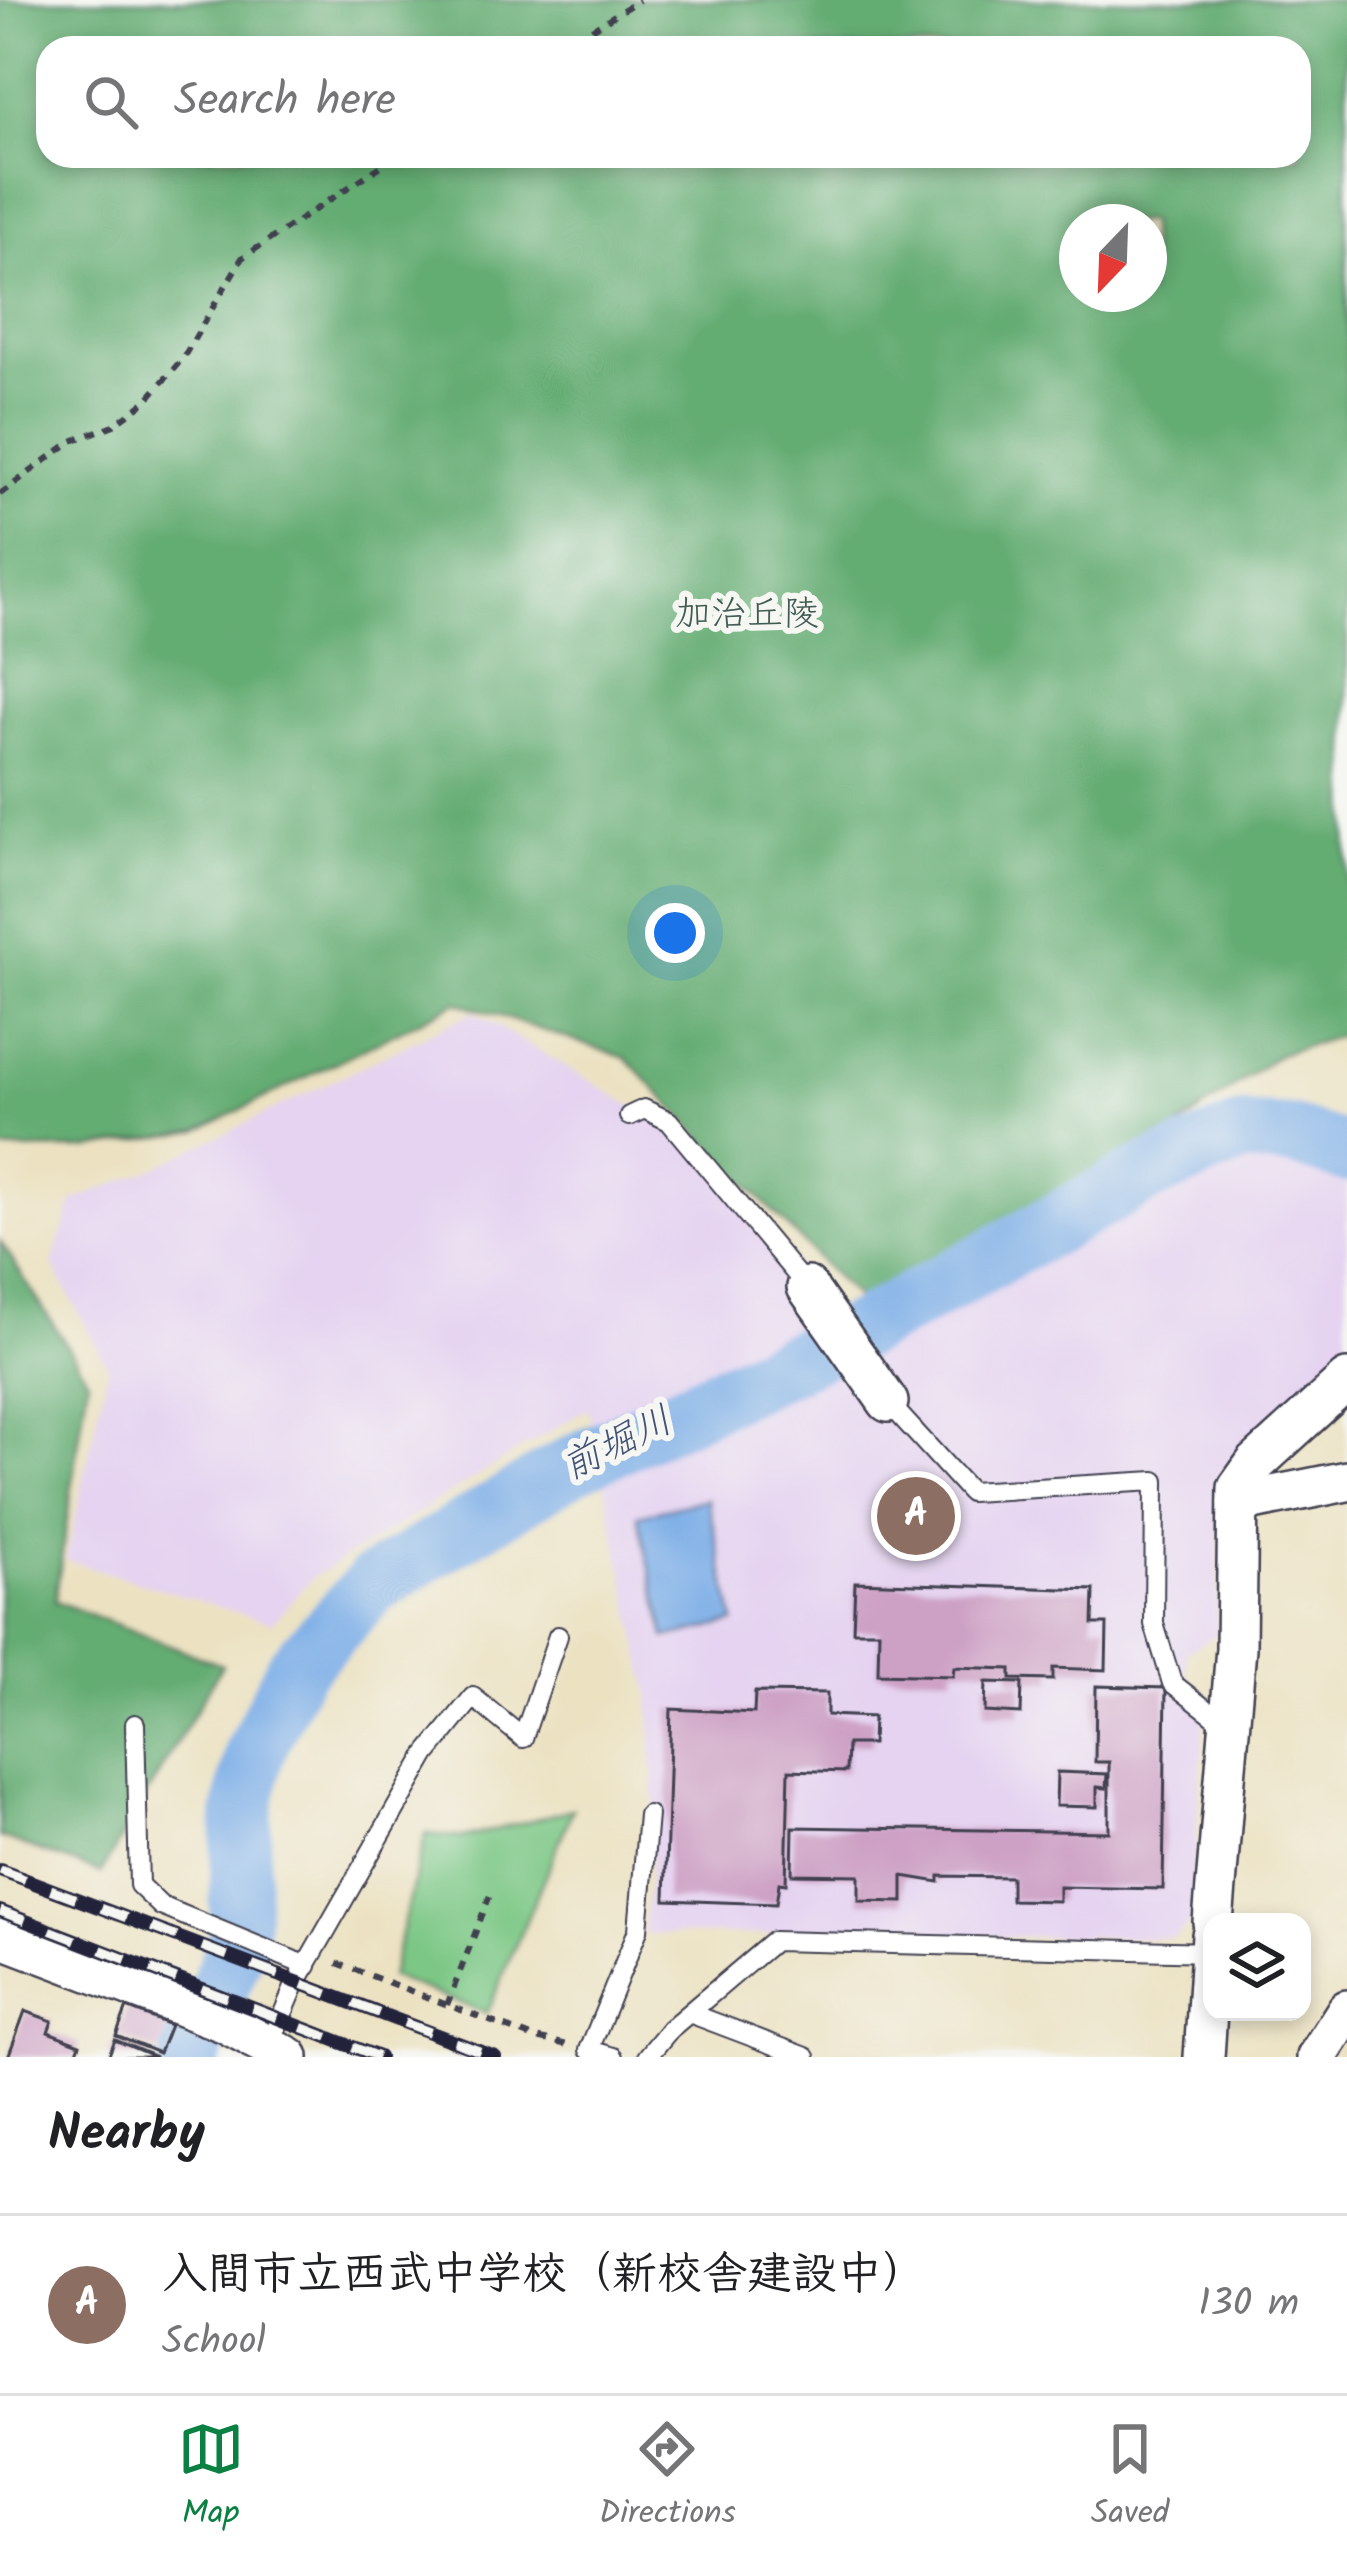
<!DOCTYPE html>
<html lang="en">
<head>
<meta charset="utf-8">
<style>
	body { margin:0; font-family:Kalam,"Klee One",sans-serif; background:#f2f2f2; color:#202124 }
	.controls { position:absolute; right:36px; bottom:36px; display:grid; overflow:hidden; border-radius:24px; box-shadow:0 6px 18px #0003 }
	.controls button { width:108px; height:108px; display:grid; place-items:center; padding:0; border:0; border-bottom:3px solid #e0e0e0; background:#fff; color:#202124; font:60px sans-serif }
	.compass { position:absolute; left:1059px; top:204px; width:108px; height:108px; border-radius:50%; background:#fff; box-shadow:0 6px 18px #0003; rotate:203deg }
	.you { position:absolute; left:675px; top:933px; width:42px; height:42px; margin:-30px; border:9px solid #fff; border-radius:50%; background:#1a73e8; box-shadow:0 0 0 18px #1a73e833 }
	.badge { display:grid; place-items:center; width:78px; height:78px; border-radius:50%; background:#0b8043; color:#fff; font-size:39px; font-weight:700 }
	.pin { position:absolute; translate:-50% -50%; border:6px solid #fff; box-shadow:0 3px 12px #0006 }
	.list { margin:0; padding:0; list-style:none }
	h2 { display:flex; justify-content:space-between; align-items:center; height:156px; margin:0; padding:0 48px; font-size:51px }
	h2 small { font-size:39px; font-weight:400; color:#757577 }
	.list li { display:grid; grid-template-columns:78px 1fr auto; gap:36px; align-items:center; box-sizing:border-box; height:180px; padding:0 48px; border-top:3px solid #e0e0e0 }
	.list b { display:block; font-size:45px; white-space:nowrap }
	.list p { margin:0; font-size:39px; white-space:nowrap; color:#757577 }
	.list em { font-size:39px; font-style:normal; color:#757577 }
	.icon { flex:none; width:66px; height:66px; fill:none; stroke:currentColor; stroke-width:2; stroke-linecap:round; stroke-linejoin:round }
	.map { position:relative; flex:none; width:1347px; height:2057px; overflow:hidden }
	.search { position:absolute; background:#fff; box-shadow:0 6px 18px #0003; left:36px; right:36px; top:36px; height:132px; display:flex; align-items:center; gap:30px; box-sizing:border-box; padding:0 42px; border-radius:36px; color:#757577; font-size:45px }
	.sheet { height:336px; background:#fff }
	nav { display:flex; justify-content:space-around; align-items:center; box-sizing:border-box; height:168px; border-top:3px solid #e0e0e0; background:#fff; font-size:33px; color:#757577 }
	nav a { display:grid; justify-items:center; gap:6px }
	nav .on { color:#0b8043 }
	.map>svg:first-child { display:block }
	.built { fill:#e5d3f1 }
	.green { fill:#7bc785; stroke:#4e7460; stroke-width:3 }
	.forest { fill:#64ac72; stroke:#436756; stroke-width:3; fill-rule:evenodd }
	.water { fill:#7cade7; stroke:#4f6891; stroke-width:3 }
	.lines { fill:none; stroke-linecap:round; stroke-linejoin:round }
	.river { stroke:#7cade7; stroke-width:60 }
	.building { fill:#cda0c5 }
	.lane-casing { stroke:#403f4f; stroke-width:22 }
	.street-casing { stroke:#403f4f; stroke-width:44 }
	.path { stroke:#403f4f; stroke-width:6; stroke-dasharray:9 9; stroke-linecap:butt }
	.lane { stroke:#fff; stroke-width:18 }
	.street { stroke:#fff; stroke-width:39 }
	.rail-casing { stroke:#22223b; stroke-width:14 }
	.rail { stroke:#f6f6f2; stroke-width:9; stroke-dasharray:27; stroke-linecap:butt }
	.labels { text-anchor:middle; dominant-baseline:central; stroke-width:12; stroke-linejoin:round; paint-order:stroke }
	.park-label { font-size:36px; fill:#415c55; stroke:#f6f6f2 }
	.water-label { font-size:39px; font-style:italic; fill:#425377; stroke:#f6f6f2 }
</style>
</head>
<body>
<div class="map">
<svg width="1347" height="2057" viewBox="0 0 1347 2057">
	<rect width="100%" height="100%" fill="#f6f6f2"/>
	<filter id="ink" filterUnits="userSpaceOnUse"><feTurbulence type="fractalNoise" baseFrequency=".00833" numOctaves="2"/><feDisplacementMap in="SourceGraphic" scale="24" xChannelSelector="R" yChannelSelector="G"/><feConvolveMatrix kernelMatrix="1 2 1 2 8 2 1 2 1" color-interpolation-filters="sRGB"/></filter>
	<filter id="wash" filterUnits="userSpaceOnUse"><feTurbulence type="fractalNoise" baseFrequency=".004" numOctaves="4" result="noise"/><feDisplacementMap in="SourceGraphic" scale="48" xChannelSelector="R" yChannelSelector="G"/><feGaussianBlur stdDeviation="2.7" result="paint"/><feColorMatrix in="noise" values="0 0 0 0 0 0 0 0 0 0 0 0 0 0 0 0 0 1.4 0 .05"/><feComposite in="paint" operator="in"/></filter>
	<g filter="url(#wash)">
		<rect width="100%" height="100%" fill="#ece2c2"/>
		<!-- built -->
		<path class="built" d="M473,1012l228,134 160,200 377,-203 46,1 63,22v190l-125,115 -6,164 -29,16 -1,25 20,16 -15,232 -18,14 -530,-4 12,-117 -5,-121 -62,-288 -276,170 -40,45 -206,-63 42,-193 -56,-103 21,-63 80,-32z"/>
		<!-- green -->
		<path class="green" d="M573,1809l-86,204 -97,-36 36,-143 38,4z"/>
		<!-- forest -->
		<g class="forest">
			<path d="M0,0h1347v1034l-68,20 -387,282 -266,-278 -169,-56 -259,129 -110,18 -88,1zM48,48h1251v108h-1251zM1077,222h72v72h-72z"/>
			<path d="M0,1241l88,138 -33,222 167,64 -121,208 -101,-36z"/>
		</g>
		<!-- water -->
		<path class="water" d="M707,1499l28,123 -69,16 -28,-123z"/>
		<g class="lines">
			<!-- river -->
			<path class="river" d="M190,2057l48,-114 4,-128 12,-62 40,-83 79,-86 200,-119 285,-134 288,-157 96,-41 51,3 54,17"/>
		</g>
		<g id="blocks">
			<!-- building -->
			<g class="building">
				<path d="M855,1582l239,8 -1,34h14l-1,46 -53,-2v12l-42,-1v-10l-57,-2 -1,9 -75,-2 1,-43h-26z"/>
				<path d="M986,1682l36,1 -1,31 -36,-2z"/>
				<path d="M1096,1686l70,2 -3,201 -104,-2v14l-48,-1v-23l-72,-1v6l-36,-6v26l-44,-1v-26l-67,-1 1,-47 316,5v-70h-14z"/>
				<path d="M755,1692l72,1v22l46,2 -1,27h-25l-1,28 -57,-2 -3,114 -7,-1 -3,21 -111,-4 6,-191 83,4z"/>
				<path d="M1057,1772l50,2 -1,14 -9,-1v20l-41,-1z"/>
				<path d="M127,2008l43,17 -11,28 -43,-17z"/>
				<path d="M25,2011l27,10 -4,11 32,12 -5,13h-67z"/>
				<path d="M115,2040l41,17h-48z"/>
			</g>
		</g>
	</g>
	<g filter="url(#ink)">
		<use href="#blocks" fill-opacity="0" stroke="#403f4f" stroke-width="3"/>
		<g class="lines">
			<defs>
				<g id="lane">
					<path d="M629,1116l15,-7 25,12 138,166"/>
					<path d="M888,1402l82,90 185,-11 -1,143 18,59 54,42"/>
					<path d="M135,1724l4,161 22,21 146,60"/>
					<path d="M692,2014l114,43"/>
					<path d="M269,2046l27,-63 131,-229 46,-57 50,41 35,-102"/>
					<path d="M613,2057l-24,-7 49,-120 10,-115"/>
					<path d="M647,2057l23,-28 104,-88 437,11"/>
				</g>
				<g id="street">
					<path d="M807,1287l81,115"/>
					<path d="M1238,1503l109,-22"/>
					<path d="M1213,1922l23,-274 2,-160 17,-24 92,-84"/>
					<path d="M0,1937l226,86 63,34"/>
					<path d="M1204,2057l8,-122"/>
					<path d="M1317,2057l30,-47"/>
				</g>
			</defs>
			<!-- lane casing -->
			<use href="#lane" class="lane-casing"/>
			<!-- street casing -->
			<use href="#street" class="street-casing"/>
			<!-- path -->
			<g class="path">
				<path d="M561,48l78,-48"/>
				<path d="M0,494l72,-53 42,-16 32,-24 37,-43 59,-100 154,-102"/>
				<path d="M337,1963l195,74 36,8"/>
				<path d="M447,2005l43,-110"/>
			</g>
			<!-- lane -->
			<use href="#lane" class="lane"/>
			<!-- street -->
			<use href="#street" class="street"/>
			<defs>
				<g id="rail">
					<path d="M0,1870l495,187"/>
					<path d="M0,1911l379,146"/>
				</g>
			</defs>
			<!-- rail casing -->
			<use href="#rail" class="rail-casing"/>
			<!-- rail -->
			<use href="#rail" class="rail"/>
		</g>
	</g>
	<g class="labels">
		<!-- park labels -->
		<g class="park-label">
			<text x="747" y="615">加治丘陵</text>
		</g>
		<!-- water labels -->
		<g class="water-label">
			<text transform="translate(618 1445) rotate(-26)">前堀川</text>
		</g>
	</g>
</svg>
<div class="controls">
<button><svg class="icon" aria-label="layers" viewBox="0 0 24 24"><path d="M12 4l9 5-9 5-9-5zM3 14l9 5 9-5"/></svg></button>
</div>
<svg class="compass" viewBox="-18 -18 36 36"><path d="M0-13l5 13h-10z" fill="#e53935"/><path d="M0 13l5-13h-10z" fill="#757577"/></svg>
<div class="you"></div>
<div class="pin badge" style="left:916px;top:1516px;background:#8d6e63">A</div>
<div class="search"><svg class="icon" aria-label="search" viewBox="0 0 24 24"><circle cx="10" cy="10" r="6"/><path d="M15 15l6 6"/></svg>Search here</div>
</div>
<section class="sheet">
<h2>Nearby<small></small></h2>
<ul class="list">
<li><span class="badge" style="background:#8d6e63">A</span><div><b>入間市立西武中学校（新校舎建設中）</b><p>School</p></div><em>130 m</em></li>
</ul>
</section>
<nav>
<a class="on"><svg class="icon" aria-label="map" viewBox="0 0 24 24"><path d="M3 6l6-2 6 2 6-2v14l-6 2-6-2-6 2zM9 4v14M15 6v14"/></svg>Map</a>
<a><svg class="icon" aria-label="directions" viewBox="0 0 24 24"><path d="M12 3l9 9-9 9-9-9zM9 14v-3h6M13 9l2 2-2 2"/></svg>Directions</a>
<a><svg class="icon" aria-label="saved" viewBox="0 0 24 24"><path d="M7 4h10v16l-5-4-5 4z"/></svg>Saved</a>
</nav>
</body>
</html>
